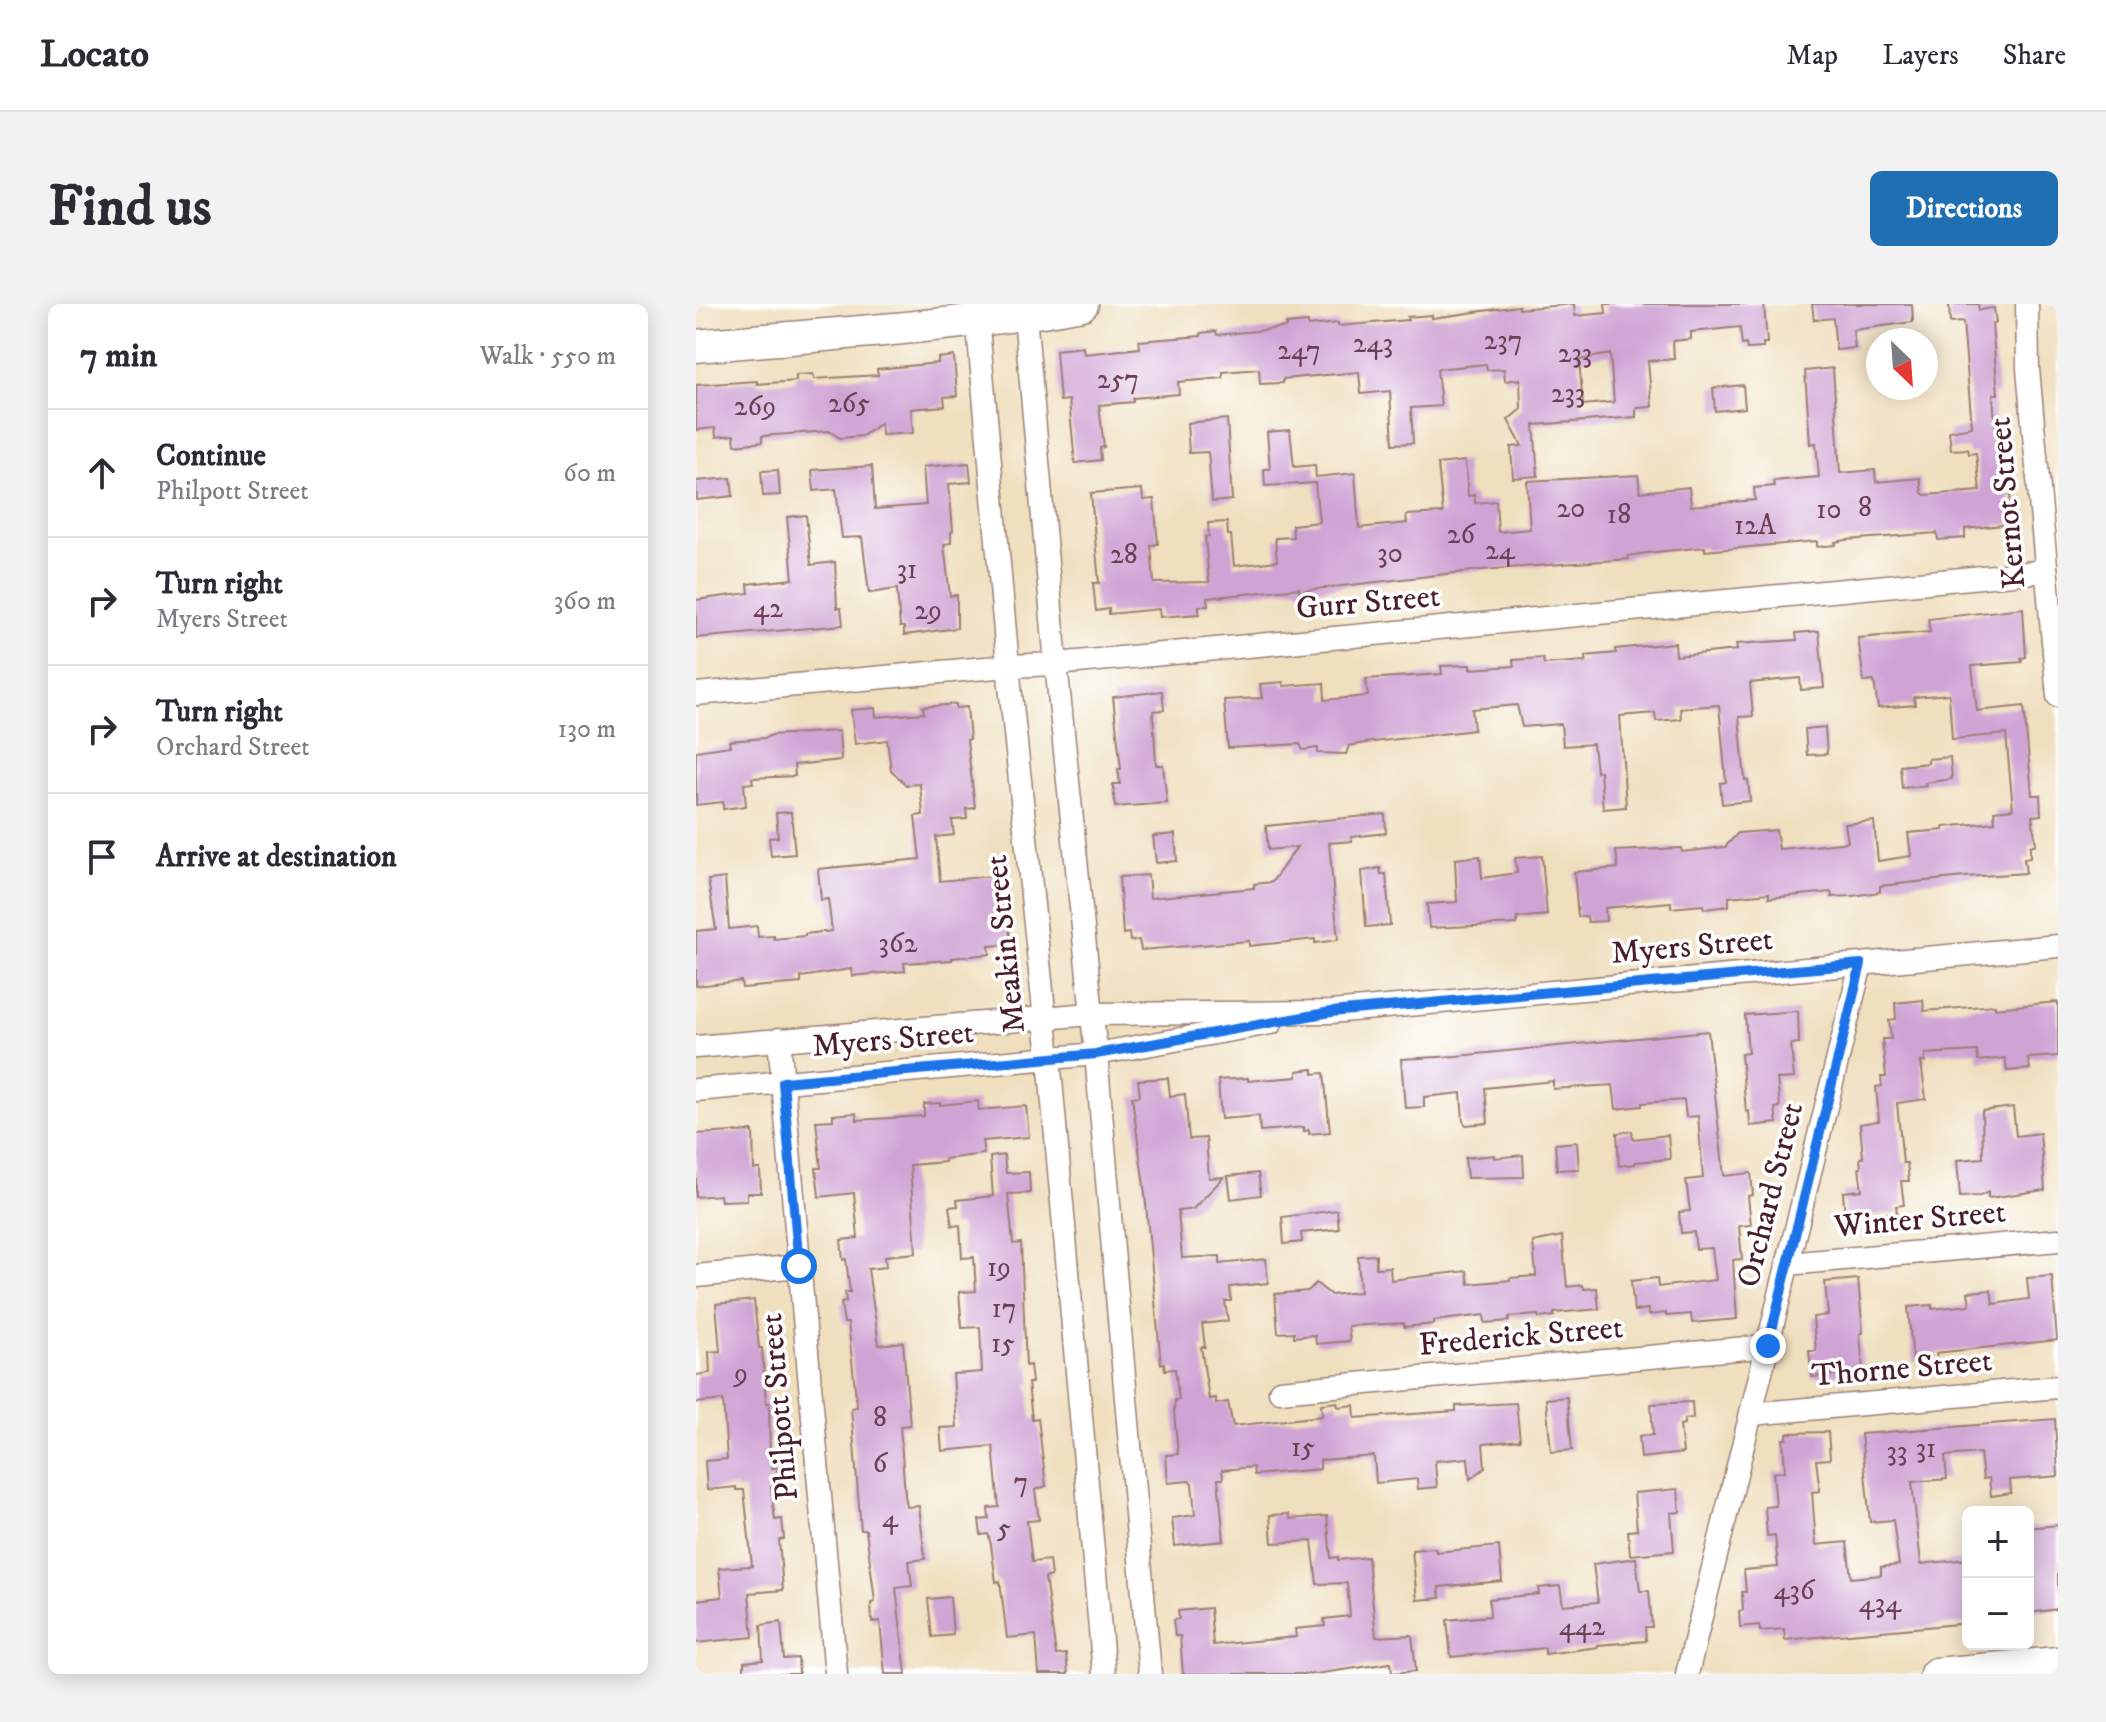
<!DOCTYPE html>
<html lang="en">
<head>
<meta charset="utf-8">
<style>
	body { margin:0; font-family:"IM FELL DW Pica",serif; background:#f2f2f3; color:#2b2b33 }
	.controls { position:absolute; right:24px; bottom:24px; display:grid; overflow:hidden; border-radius:12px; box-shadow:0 4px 20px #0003 }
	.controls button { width:72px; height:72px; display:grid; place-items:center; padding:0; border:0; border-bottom:2px solid #e1e1e2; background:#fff; color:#2b2b33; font:40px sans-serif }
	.compass { position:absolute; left:1170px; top:24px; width:72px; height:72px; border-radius:50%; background:#fff; box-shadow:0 4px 20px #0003; rotate:155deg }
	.stop { position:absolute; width:24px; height:24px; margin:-18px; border:6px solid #1a73e8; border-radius:50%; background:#fff }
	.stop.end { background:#1a73e8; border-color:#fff; box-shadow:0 2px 8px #0008 }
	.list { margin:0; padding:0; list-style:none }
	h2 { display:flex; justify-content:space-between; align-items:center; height:104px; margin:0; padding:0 32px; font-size:34px }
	h2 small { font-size:26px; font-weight:400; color:#7c7c81 }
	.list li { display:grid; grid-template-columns:52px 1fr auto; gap:24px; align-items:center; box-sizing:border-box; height:128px; padding:0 32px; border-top:2px solid #e1e1e2 }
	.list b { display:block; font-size:30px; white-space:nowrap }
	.list p { margin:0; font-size:26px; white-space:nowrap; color:#7c7c81 }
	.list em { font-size:26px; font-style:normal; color:#7c7c81 }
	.icon { flex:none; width:44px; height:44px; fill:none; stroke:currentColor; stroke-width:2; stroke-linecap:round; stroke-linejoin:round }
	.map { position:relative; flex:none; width:1362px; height:1370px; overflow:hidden; border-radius:12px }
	header { display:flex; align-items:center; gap:48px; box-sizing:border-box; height:112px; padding:0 40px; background:#fff; border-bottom:2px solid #e1e1e2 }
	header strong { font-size:38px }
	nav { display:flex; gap:44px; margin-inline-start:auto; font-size:28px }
	.intro { display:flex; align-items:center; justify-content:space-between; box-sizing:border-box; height:192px; padding:0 48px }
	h1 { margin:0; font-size:56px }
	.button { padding:20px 36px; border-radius:12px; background:#1f6fb2; color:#fff; font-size:28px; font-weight:700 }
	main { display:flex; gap:48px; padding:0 48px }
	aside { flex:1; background:#fff; border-radius:12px; box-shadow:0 4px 20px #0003 }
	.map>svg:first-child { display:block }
	.building { fill:#cfa3d4; fill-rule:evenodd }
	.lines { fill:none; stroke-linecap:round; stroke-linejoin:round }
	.street-casing { stroke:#9c7f74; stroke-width:25 }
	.secondary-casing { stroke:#9c7f74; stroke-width:35 }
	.street { stroke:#fff; stroke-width:22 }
	.secondary { stroke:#fff; stroke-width:32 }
	.route { stroke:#1a73e8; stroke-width:10 }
	.labels { text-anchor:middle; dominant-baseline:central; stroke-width:7; stroke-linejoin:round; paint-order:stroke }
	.number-label { font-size:28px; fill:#6b4055 }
	.street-label { font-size:32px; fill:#4a1f2b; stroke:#fff }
</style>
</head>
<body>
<header>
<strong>Locato</strong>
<nav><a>Map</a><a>Layers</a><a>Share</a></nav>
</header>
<div class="intro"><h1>Find us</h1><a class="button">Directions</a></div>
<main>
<aside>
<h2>7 min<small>Walk · 550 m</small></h2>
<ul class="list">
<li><svg class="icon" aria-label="ahead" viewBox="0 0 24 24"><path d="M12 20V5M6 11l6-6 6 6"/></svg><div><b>Continue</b><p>Philpott Street</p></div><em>60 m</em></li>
<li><svg class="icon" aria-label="right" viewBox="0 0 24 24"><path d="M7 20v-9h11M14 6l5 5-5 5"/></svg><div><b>Turn right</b><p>Myers Street</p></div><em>360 m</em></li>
<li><svg class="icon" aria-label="right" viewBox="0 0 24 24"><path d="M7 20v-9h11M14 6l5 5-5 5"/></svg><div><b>Turn right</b><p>Orchard Street</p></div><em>130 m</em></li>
<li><svg class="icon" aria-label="arrive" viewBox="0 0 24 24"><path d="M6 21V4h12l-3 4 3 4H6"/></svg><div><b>Arrive at destination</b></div></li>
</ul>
</aside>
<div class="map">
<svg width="1362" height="1370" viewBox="0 0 1362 1370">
	<rect width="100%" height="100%" fill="#fff"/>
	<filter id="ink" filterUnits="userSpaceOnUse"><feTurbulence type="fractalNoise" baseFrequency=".0125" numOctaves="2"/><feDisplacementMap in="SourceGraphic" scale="16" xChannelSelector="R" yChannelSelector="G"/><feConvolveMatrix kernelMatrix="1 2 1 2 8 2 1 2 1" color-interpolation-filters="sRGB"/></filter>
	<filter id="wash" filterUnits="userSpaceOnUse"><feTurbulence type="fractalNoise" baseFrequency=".006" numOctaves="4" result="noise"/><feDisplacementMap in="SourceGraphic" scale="32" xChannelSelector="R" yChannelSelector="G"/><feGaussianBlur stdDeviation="1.8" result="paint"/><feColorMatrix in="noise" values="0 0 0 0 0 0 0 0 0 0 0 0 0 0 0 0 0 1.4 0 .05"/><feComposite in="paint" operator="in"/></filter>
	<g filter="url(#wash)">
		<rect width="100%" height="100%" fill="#efdfbe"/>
		<g id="blocks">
			<!-- building -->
			<g class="building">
				<path d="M878,0l1,12 31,-3 -1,-9h159l3,39h-4v5l-16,1 -1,-5 -4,1 -2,-18 -49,5v7l-18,2 1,18 -26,2 4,46 -16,1v9l-102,8 4,51 -25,2 -2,-31 11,-1 -14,-26 13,-11 -1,-30 -15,2 -1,-12 -17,1 -1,-6 -49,5 4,37 -30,2 2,35 -20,1 -3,-53 -29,3 -2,-22 -76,7v4l-23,1 -1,-15 -36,3v6l-45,4 1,12 -46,4v4l-34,3 5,42 -4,1 1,12 -26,3 -6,-63 -9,1 -4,-51 27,-3 1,7 56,-6 -1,-7 62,-5v-3l15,-2 1,4 39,-4 30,-4v-3l22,-2v4l30,-3v3l70,-6 -1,-3 25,-2v3l87,-12v3zM914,50l4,48 -31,3 -4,-45z"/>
				<path d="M1116,0h100l1,18 -60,8 2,18 -19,2 -3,-32 -19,2z"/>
				<path d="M1253,0h29l1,6 15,-2 2,15 -4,1 6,70h-5l2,31h3l5,56 6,-1 3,44 -47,5v9l-27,2 -1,-7 -91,7 -11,2 1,3 -19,2v-6l-112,10v-4l-59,6 -18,3 1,3 -148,11 -182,21v-3l-92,10 1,8h-9v8l-39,3 -1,-8 -50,5v-5l-13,2 -3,-28h6l-8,-90 51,-4 1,11 11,-1 4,45 -7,1 3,38 55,-1 -4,-45 4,-1 -1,-13 19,-1 1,13h3l3,31 43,-5 -2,-23 18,-1 -1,-12 27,-3 -4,-39 -50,3 -1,-17h6l-3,-37 23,-2 4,37 21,-2 1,12 39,-4 4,55 48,-5 -1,-8 37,-2 -5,-49 27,-3 3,35 6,-1 1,8 21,-2 2,31 32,-3 -3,-48 111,-6 2,17 49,-5 2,19 64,-6 -1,-12 20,-2 -1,-5 46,-4 -3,-34 -6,1 -5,-73 28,-3 7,105 35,-3 1,12 44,-4 2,15 3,2 55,-4 -4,-38 -7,1 -1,-5 -17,1 -2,-19 23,-4 -9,-105 -13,1z"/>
				<path d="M258,52l3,40 -13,1 1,9 -34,3 2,24 -31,2 -1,-12 -19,13 -22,2 -11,-7 -67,5v6l-27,3 -1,-10 -18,2 -1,-9 -19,2v-45l61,-4v3l39,-3v-6l17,-1 1,5 64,-4 -1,-6 61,-6v-5z"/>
				<path d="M1047,81l2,23 -30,3 -2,-23z"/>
				<path d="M531,115l5,81 -20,2 -4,-50 -19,1 -2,-30z"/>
				<path d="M273,159l2,19 -22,2 4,47 -2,1v11l-7,1 6,52 7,-1v33l-53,7v-8h-4l-3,-38 -28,4 -7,-56 -20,1 -6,-49 -22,2 -2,-21 60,-4 3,43 51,-4 -3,-38z"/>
				<path d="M82,166l2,25 -17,1 -2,-25z"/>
				<path d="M35,174l2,18 -36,4 -1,-19z"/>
				<path d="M110,211l5,50 24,-3 2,46h4l2,17 -147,13v-38l53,-7 -1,-9 45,-5 -6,-62z"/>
				<path d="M1327,304l3,49 -5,1 1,4 -50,4 5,45 47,-5 8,89h8l1,20 -9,1 4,28 -6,2v12l-6,1 2,14 -62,4 -84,9v6l-28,4 -20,1 -1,-5 -62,6v-5l-40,4v9l-25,3 -1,-4 -32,3v-6l-66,6 1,13 -18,1 -1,-6 -9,1 -4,-45 44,-4 -2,-17 65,-3 1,4 43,-5 13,-14 38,-3 3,19 36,-3 33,-4 -3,-18 29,-3 4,40 33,-5 -3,-23 36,-3 -1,-3 52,-5 -1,-11 19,-2 -7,-75 -54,5 -3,-45 -35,3 1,8 -37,3 -4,-27 -10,1 -6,-44 72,-6 -2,-13z"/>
				<path d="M1123,327l5,57 -23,2 -1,-12 -50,5 3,33 -14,1 6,63h3l2,21 -28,3 -2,-21 6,-1 -7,-77 -39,3 1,11 -25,2 -1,-8 -35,3 6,91 -23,2 -3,-38 -4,1 -3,-28 -30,2 -2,-22 -39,3 -5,-22 -45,4 2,21 -109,13 -16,3 -3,8 -28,-1v-5l-15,2 -3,-6 -72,4 -4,-48 38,-2 -2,-14 23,-2v4l41,-3 1,17 20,-2 23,-2 -2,-17 76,-5 -1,-8 29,-1v4l44,-3 -1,-6 30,-2 1,6 42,-3 -1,-5 31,-3 -1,-4 60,-6 1,13 61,-6 -1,-6 61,-4 -1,-7z"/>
				<path d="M466,387l2,19 -11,1 3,54h7l4,38 -52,4 -2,-23h7l-2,-15h3l-8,-72z"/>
				<path d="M260,400v4l11,-1 3,32 -3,1 8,68 -9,1 1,10 -15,1 2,15 -18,2 4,44 62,-6 9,69 -22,2 1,8 -38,4v2l-48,3 1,8 -53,5 -1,-7 -50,8v6l-59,5 -1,-7 -45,5v-55l20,-2 -8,-49 17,-2 4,51 28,-3 1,11 16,-1v3l31,-3v-2l27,-3 -4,-32 -7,1 -3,-31 102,-10 -5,-43 8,-1 -3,-31 -14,1 -15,-15 -4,-30 -32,4 -4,-34 24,-2 1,9 48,-4 -1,-6z"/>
				<path d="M1129,423l2,27 -20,1 -2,-26z"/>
				<path d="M143,427l2,29 -47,5 1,11 -43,2 1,5 -9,1 2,22 -23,3v-7l-27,3v-54l34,-5 -1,-5 36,-3 7,-3z"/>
				<path d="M1254,453l2,22 -27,4 1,3 -24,2 -2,-22 28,-3v-4z"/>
				<path d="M95,508l4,42 -24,2 -2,-18 9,-1 -2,-24z"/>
				<path d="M689,510l1,19 -35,4 1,4 -23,2 9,97 -23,3v-4l-66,7v-5l-108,9 -2,-10 -9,1 -1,-8 -6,1 -4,-57 29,-2 2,23 104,-10v-4l18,-2 25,-35 -29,3 -2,-24z"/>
				<path d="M479,530l2,27 -21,2 -3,-27z"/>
				<path d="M784,552l2,22 35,-5 -2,-15 27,-2 5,59 -30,3v6l-88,4 -2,-24 30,-2 -2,-43z"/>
				<path d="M684,564l1,6h5l4,51 -24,2 -4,-56z"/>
				<path d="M1227,696l1,11 71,-6v3l63,-6v54l-30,2 2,11 -23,2 -2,-13 -27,3 -1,-10 -52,3v8h-4l5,37 -29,4 6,60h4l2,18h-8l3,24 -8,1 1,7 -52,5 -2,-26 19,-2 -3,-22h2l-1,-10h3l-3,-34 19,-3 -3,-34 6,-1 -1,-9h5l-4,-38h9l-2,-19 7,-1 -1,-16z"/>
				<path d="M1102,707l1,32 -8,1 3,34 -17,1 3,28 -5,1 2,15 -27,3 -1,-15 -3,1 -5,-58 7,-1 -3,-38z"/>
				<path d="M1012,727l16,145 27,-3 2,22 -5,1 3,29 -12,1 3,33 -9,1 4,59 -45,4 -1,-9 -25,2v-3l-18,2v-6l-14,2 -3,-30 26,-3 1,9 58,-7 -4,-32 -16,1 -2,-17 -13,1 -2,-21 11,-1 -4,-31 17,-2 -5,-62 -12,1 -2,-17 -42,3v3l-26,3 -3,-24 -60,4v-8l-68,7 3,35 -22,2 -3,-4 -2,-28 -37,4v10l-19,1 -4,-49 56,-3z"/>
				<path d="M617,765v5l11,-1 6,59 -21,2v-4l-5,1v-4l-44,4 -1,-15 -38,3 -3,-39 30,-2v3l49,-4v-6z"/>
				<path d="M472,774l2,18 15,-2 4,45 17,-1 3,40 15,-1 -31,32 -15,2 4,47 38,-2v8l46,-5 2,24 -38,4 1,14h-6l3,20 -26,3 3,23h-4l8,52 7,-1v6l12,-2 5,24 89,-10 -1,-12 16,-2 1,5 16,-2 1,13 101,-7v-5l60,-3 4,37 -37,4 2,24 -15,11 -2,-21 -33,3 2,26 -19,2 -1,-10 -41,4 -2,-27 -54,4v9l-66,6 -1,-8 -31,3 1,9h-5l6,62 -49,5 -3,-28 23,-3 -3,-32 -3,-2 -21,2 -2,-28 12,-1 -4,-43 1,-11h4l-4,-31 -10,1 -1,-7 -3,1 -16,-170 -13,-97 8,-1 -2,-16z"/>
				<path d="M282,797l1,9 47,-4 3,31 -47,4 2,13 -39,5v3l-35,3 6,88 -31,3 1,11 -18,2 11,76 24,-3 7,83 -10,1 5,69 2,12 12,-1 6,53 -16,2 3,25 -16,2 10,86h-21l-5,-53 -8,1 -1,-19 4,-1 -9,-72h-5l-10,-122 6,-1 -9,-84h-4l-3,-20 5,-1 -1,-10h5l-4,-33 -3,1 -2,-20 17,-2 -4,-45 -35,4 -3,-29h5l-5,-47 17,-1v-5l23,-2 1,7 67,-4v-12l16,-1v2z"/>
				<path d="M1317,803l3,29 24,-3 5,57 -57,8v-6l-8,4 -20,1 -3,-37 26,-2 -1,-47z"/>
				<path d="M57,827l1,38h6l1,24h-14v7l-26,1 -1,-6 -24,2v-63z"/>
				<path d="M936,827l1,8 35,-4 2,24 -35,3v2l-16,2 -2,-33z"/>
				<path d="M881,838l2,27 -22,1 -2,-26z"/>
				<path d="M308,851l2,18 23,-1 1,21 -22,1 5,50 8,-1 5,123 4,-1 2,18h-4l4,36 6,-1 8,68 -11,4 4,30 -12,1 5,41 17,-2 2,16 -6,2 11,77 10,-1 2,20h-29l-3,-39 -29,3 -7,-57 -4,1 -5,-37 -3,-11 -7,1 -2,-15 10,-1 -1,-11 11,-1 -6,-61 -51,5 -2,-23 17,-1 -4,-53 29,-2 -2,-45 -18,1 -3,-36 17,-1 -2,-34 -12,1 -2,-33 -8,1 -3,-19 9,-1 -1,-6 36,-4 -3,-39z"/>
				<path d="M798,851v3l29,-3 1,22 -57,1 -2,-20z"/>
				<path d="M562,869l3,22 -30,4 -3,-23z"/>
				<path d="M641,906l2,19 -38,4 1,9 -18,2 -2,-27z"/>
				<path d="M866,932l5,51 16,-2 1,4 13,-1 2,21 -45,4v3l-15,2 -1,-3 -29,2v4l-24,2 -1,-8 -50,6v3l-30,3v-4l-56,3 2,15 -34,3 -1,-9 -21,2v-5l-16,1 -3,-39 33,-3 8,-8 15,12 29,-3 -2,-36 18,-1v13l14,-1 1,13 76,-9 2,13 41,-4v-2l26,-2 -3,-34z"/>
				<path d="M1356,972l5,64 -121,13 1,7 -24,2 -5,-55 24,-2v4l38,-4 -2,-13 23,-2 2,14 36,-5 -2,-21z"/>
				<path d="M1162,975l5,54 -3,1 3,38 -51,5 -3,-26h7l-3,-34 15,-2 -3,-33z"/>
				<path d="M58,996l5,48h3l4,55h3l1,53 2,12h5l2,18 -8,1 4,33 7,-1 2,20 -5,1 4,50 -34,3 4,44 -57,6v-43l26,-3 -3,-29 33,-2 -8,-76h-8v-3l-29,3 -2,-29 22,-2 -4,-59 -27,3v-28l14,-2 -1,-21 11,-1 -4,-47z"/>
				<path d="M871,1093l5,53 -21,2 -5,-53z"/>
				<path d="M996,1098l1,16 -9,1v5l-4,1 3,28 -42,5 -2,-22 14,-1 -2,-31z"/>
				<path d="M1359,1115l3,57 -48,4 1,13 -20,3 -2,-18 -6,1 -3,-26 -35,3 2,23 -35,3 9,82 47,-5v64l-183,17 -1,-11 -24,2 -1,-6 -19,2 -1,-16 4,-1 -1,-18h4l-2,-22 34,-3 -3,-32 -8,1 -2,-29 11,-1 -3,-33 12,-2 -2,-32h4v-6l41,-1 2,27 -14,1 4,31 -8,1 4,53 31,-3 4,36 30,-3v-8l18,-2 -6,-45 -23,2 -9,-88z"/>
				<path d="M982,1185l2,23 -9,1 3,38 -44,4 -2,-24 9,-1 -3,-37z"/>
				<path d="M593,1210l1,5 37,-3 4,42 7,-1v3l30,-3 8,80 36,-2 4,36 -24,2 -1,-10 -76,11h-132l-3,-38h-5l-2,-16 6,-1 -1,-8 32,-3 3,37 83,-8 -1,-8 30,-3 -1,-7 26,-3 -3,-33 -30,1 -5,-43 -40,2 -2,-28z"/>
				<path d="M1362,1221v84l-30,4v-85z"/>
				<path d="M803,1242l3,35 -63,6 1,11 -23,2 -5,-50 23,-2 1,4z"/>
				<path d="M940,1254l4,33h9l3,36h-7l1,14 -48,4v2l-53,7v-6l-94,9 -4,-37 43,-4 -1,-17 50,-5 -1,-6 22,-2 3,19 35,-3 -5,-38z"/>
				<path d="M254,1293l3,38 -21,2 -4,-38z"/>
				<path d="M85,1318l3,37 14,-1 1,16h-55v-12l19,-2 -2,-35z"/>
			</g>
		</g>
	</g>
	<g filter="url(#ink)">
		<use href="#blocks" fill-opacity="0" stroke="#9c7f74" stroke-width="2"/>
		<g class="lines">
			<defs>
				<g id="street">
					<path d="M280,0l32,362 41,392 55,616"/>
					<path d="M328,0l32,360 40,390 54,620"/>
					<path d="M1331,0l1,65 30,327"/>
					<path d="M0,390l312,-28 48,-2 990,-93"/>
					<path d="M83,735l57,635"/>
					<path d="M0,743l395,-33 240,-2 727,-66"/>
					<path d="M0,786l400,-36 175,-31"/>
					<path d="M1091,960l271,-24"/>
					<path d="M0,972l103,-10"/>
					<path d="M584,1087l488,-45"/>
					<path d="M1055,1110l307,-27"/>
					<path d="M991,1370l174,-710"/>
				</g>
				<g id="secondary">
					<path d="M0,42c129,-12 259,-18 386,-42"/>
					<path d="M1240,1370l122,-11"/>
				</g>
			</defs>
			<!-- street casing -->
			<use href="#street" class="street-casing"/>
			<!-- secondary casing -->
			<use href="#secondary" class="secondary-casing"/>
			<!-- street -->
			<use href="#street" class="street"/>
			<!-- secondary -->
			<use href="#secondary" class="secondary"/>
		</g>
	</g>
	<g class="lines" filter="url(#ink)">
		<!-- route -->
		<path class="route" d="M103,962l-16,-184 313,-28 235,-42 530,-48 -93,382"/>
	</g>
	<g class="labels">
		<!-- number labels -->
		<g class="number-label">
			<text x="807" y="36">237</text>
			<text x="677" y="39">243</text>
			<text x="603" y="46">247</text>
			<text x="879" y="49">233</text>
			<text x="422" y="75">257</text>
			<text x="872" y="89">233</text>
			<text x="153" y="99">265</text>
			<text x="59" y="102">269</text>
			<text x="1169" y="203">8</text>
			<text x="875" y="204">20</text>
			<text x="1133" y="205">10</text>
			<text x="923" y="210">18</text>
			<text x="1059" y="221">12A</text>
			<text x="765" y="230">26</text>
			<text x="804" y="246">24</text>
			<text x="694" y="249">30</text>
			<text x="428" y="250">28</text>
			<text x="211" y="265">31</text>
			<text x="72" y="304">42</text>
			<text x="232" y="306">29</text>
			<text x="202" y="639">362</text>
			<text x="303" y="963">19</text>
			<text x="308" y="1004">17</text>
			<text x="307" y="1039">15</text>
			<text x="45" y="1069">9</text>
			<text x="184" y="1113">8</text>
			<text x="607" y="1143">15</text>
			<text x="1230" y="1144">31</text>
			<text x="1201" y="1147">33</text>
			<text x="184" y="1159">6</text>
			<text x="325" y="1178">7</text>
			<text x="194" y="1214">4</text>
			<text x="308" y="1224">5</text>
			<text x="1098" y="1286">436</text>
			<text x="1184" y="1299">434</text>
			<text x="886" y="1322">442</text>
		</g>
		<!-- street labels -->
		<g class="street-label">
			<text transform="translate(1312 199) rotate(-95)">Kernot Street</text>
			<text transform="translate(672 299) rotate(-5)">Gurr Street</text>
			<text transform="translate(310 640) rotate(-96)">Meakin Street</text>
			<text transform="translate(996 643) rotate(-5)">Myers Street</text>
			<text transform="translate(197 736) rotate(-5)">Myers Street</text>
			<text transform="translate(1075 891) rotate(-76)">Orchard Street</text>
			<text transform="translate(1224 916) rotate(-5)">Winter Street</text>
			<text transform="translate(825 1033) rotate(-5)">Frederick Street</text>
			<text transform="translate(1206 1065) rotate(-5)">Thorne Street</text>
			<text transform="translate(84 1103) rotate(-95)">Philpott Street</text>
		</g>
	</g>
</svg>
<div class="controls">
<button>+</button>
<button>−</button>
</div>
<svg class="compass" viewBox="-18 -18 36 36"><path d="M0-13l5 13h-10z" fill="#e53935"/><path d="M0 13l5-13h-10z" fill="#7c7c81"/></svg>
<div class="stop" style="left:103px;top:962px"></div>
<div class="stop end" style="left:1072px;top:1042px"></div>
</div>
</main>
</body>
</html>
